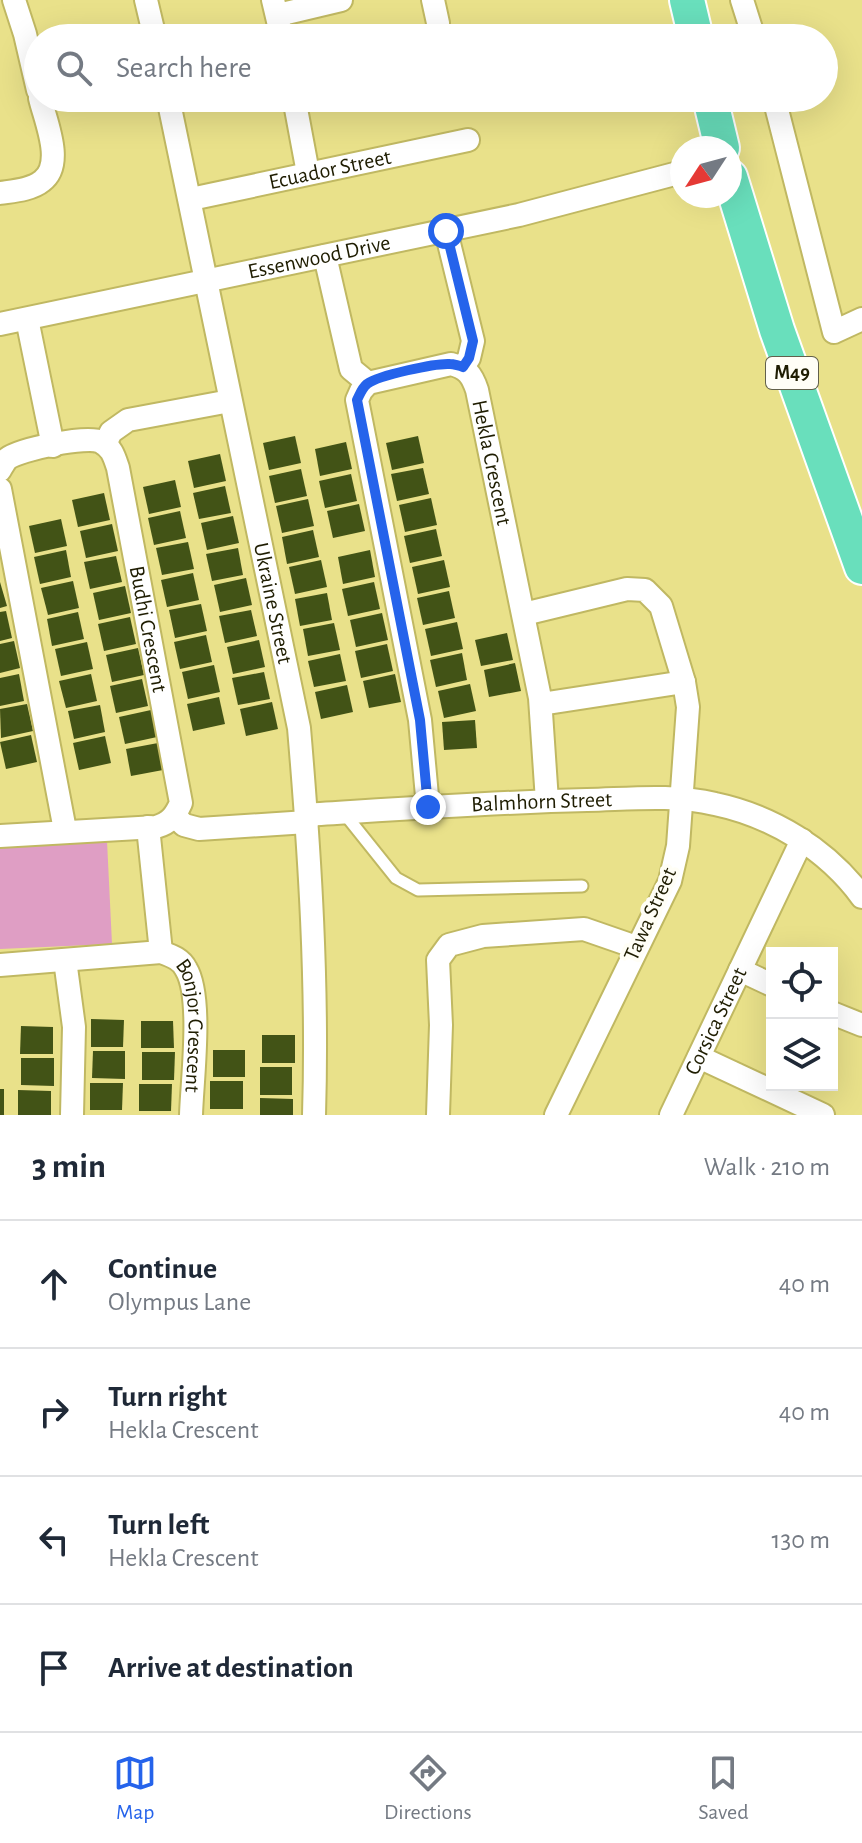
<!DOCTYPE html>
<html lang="en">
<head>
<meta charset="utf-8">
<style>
	body { margin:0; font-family:"Alegreya Sans",sans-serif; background:#f2f2f3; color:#1f2937 }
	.controls { position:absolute; right:24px; bottom:24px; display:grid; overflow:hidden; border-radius:0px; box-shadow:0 8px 32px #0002 }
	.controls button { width:72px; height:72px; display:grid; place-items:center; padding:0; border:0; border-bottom:2px solid #e0e1e3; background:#fff; color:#1f2937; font:40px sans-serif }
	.compass { position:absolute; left:670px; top:136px; width:72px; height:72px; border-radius:50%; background:#fff; box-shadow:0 8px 32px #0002; rotate:234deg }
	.stop { position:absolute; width:24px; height:24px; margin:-18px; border:6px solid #2563eb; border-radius:50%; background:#fff }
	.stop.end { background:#2563eb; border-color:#fff; box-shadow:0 2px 8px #0008 }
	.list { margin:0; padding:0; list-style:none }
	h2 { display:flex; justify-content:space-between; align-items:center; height:104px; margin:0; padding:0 32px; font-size:34px }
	h2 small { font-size:26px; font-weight:400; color:#747a83 }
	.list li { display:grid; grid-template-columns:52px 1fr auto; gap:24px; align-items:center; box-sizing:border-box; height:128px; padding:0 32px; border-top:2px solid #e0e1e3 }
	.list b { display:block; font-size:30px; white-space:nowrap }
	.list p { margin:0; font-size:26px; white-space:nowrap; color:#747a83 }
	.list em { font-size:26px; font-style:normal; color:#747a83 }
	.icon { flex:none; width:44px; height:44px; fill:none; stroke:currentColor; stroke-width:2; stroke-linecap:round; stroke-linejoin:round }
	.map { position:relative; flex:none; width:862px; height:1115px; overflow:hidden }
	.search { position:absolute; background:#fff; box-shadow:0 8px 32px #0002; left:24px; right:24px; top:24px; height:88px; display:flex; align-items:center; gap:20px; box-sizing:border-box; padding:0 28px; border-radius:44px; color:#747a83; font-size:30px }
	.sheet { height:616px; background:#fff }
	nav { display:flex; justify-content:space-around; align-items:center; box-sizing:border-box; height:112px; border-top:2px solid #e0e1e3; background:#fff; font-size:22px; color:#747a83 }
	nav a { display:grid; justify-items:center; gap:4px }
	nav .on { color:#2563eb }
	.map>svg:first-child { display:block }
	.green { fill:#df9ec4 }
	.building { fill:#425316 }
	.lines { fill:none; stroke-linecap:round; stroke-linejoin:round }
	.lane-casing { stroke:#c0b862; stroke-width:15 }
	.street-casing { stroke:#c0b862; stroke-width:26 }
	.primary-casing { stroke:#fff; stroke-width:38 }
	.lane { stroke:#fff; stroke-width:11 }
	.street { stroke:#fff; stroke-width:22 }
	.primary { stroke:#69dfbc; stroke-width:34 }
	.route { stroke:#2563eb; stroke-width:10 }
	.labels { text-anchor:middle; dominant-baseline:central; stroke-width:8; stroke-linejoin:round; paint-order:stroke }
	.shield { fill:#fffef6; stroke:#62604b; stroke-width:2 }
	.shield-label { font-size:20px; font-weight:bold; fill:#1f1d02 }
	.street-label { font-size:22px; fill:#1f1d02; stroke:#fffef6 }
</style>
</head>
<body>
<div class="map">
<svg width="862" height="1115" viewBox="0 0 862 1115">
	<rect width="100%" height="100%" fill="#e9e18a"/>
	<!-- green -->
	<path class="green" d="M107,841l5,103 -112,5v-102z"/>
	<!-- building -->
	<g class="building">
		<path d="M295,436l6,27 -32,7 -6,-27z"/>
		<path d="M418,436l6,27 -32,7 -6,-27z"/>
		<path d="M346,442l6,27 -32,7 -5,-27z"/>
		<path d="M220,454l6,27 -32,7 -6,-27z"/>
		<path d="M423,468l6,26 -32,7 -6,-27z"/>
		<path d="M301,469l6,27 -32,7 -6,-27z"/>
		<path d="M351,474l6,27 -32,7 -6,-27z"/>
		<path d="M175,480l6,27 -32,7 -6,-27z"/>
		<path d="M225,486l6,27 -32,6 -6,-26z"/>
		<path d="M104,493l6,27 -32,7 -6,-27z"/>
		<path d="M431,498l6,27 -32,7 -6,-27z"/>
		<path d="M308,499l6,27 -32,7 -6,-27z"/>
		<path d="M359,504l6,27 -32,7 -6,-27z"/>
		<path d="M180,511l6,27 -32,7 -6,-27z"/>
		<path d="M233,516l6,27 -32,7 -6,-27z"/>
		<path d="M61,519l6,27 -32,7 -6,-27z"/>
		<path d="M112,524l6,27 -32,7 -6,-27z"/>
		<path d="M436,529l6,27 -32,7 -6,-27z"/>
		<path d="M313,530l6,27 -32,7 -5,-27z"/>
		<path d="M188,542l6,27 -32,6 -6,-27z"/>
		<path d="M238,548l5,27 -31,6 -6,-27z"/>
		<path d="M66,550l5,27 -31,7 -6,-27z"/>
		<path d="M370,550l5,27 -32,7 -5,-27z"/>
		<path d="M116,556l6,26 -32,7 -6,-27z"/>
		<path d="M321,560l6,27 -32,7 -6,-27z"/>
		<path d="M444,560l6,27 -32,7 -6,-27z"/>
		<path d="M193,573l6,27 -32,7 -6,-27z"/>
		<path d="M246,578l6,27 -32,7 -6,-27z"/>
		<path d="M73,581l6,27 -31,7 -7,-27z"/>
		<path d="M0,582l7,24 -7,2z"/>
		<path d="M374,582l6,27 -32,7 -6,-27z"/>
		<path d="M125,586l6,27 -32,7 -6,-27z"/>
		<path d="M449,591l6,27 -32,7 -6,-27z"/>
		<path d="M327,593l5,27 -32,6 -5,-27z"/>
		<path d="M201,604l6,27 -32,7 -6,-28z"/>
		<path d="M251,610l6,26 -32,7 -6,-27z"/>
		<path d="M6,611l6,27 -12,3v-29z"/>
		<path d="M78,612l6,27 -32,7 -5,-27z"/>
		<path d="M382,613l6,27 -32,7 -6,-27z"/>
		<path d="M130,617l6,27 -32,7 -6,-27z"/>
		<path d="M457,622l6,27 -32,7 -6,-27z"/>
		<path d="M334,623l6,27 -32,6 -5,-27z"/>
		<path d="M507,633l6,27 -32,6 -6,-26z"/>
		<path d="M206,635l6,27 -32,7 -6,-27z"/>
		<path d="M259,640l6,27 -32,7 -6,-27z"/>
		<path d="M14,641l6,27 -20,5v-29z"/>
		<path d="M87,642l6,27 -32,7 -6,-27z"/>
		<path d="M387,644l6,27 -32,7 -6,-27z"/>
		<path d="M138,648l6,27 -32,7 -6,-27z"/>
		<path d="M462,653l5,27 -31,7 -6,-27z"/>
		<path d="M340,654l6,27 -32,6 -6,-26z"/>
		<path d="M515,663l6,28 -32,6 -5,-27z"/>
		<path d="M214,665l6,27 -32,7 -6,-27z"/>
		<path d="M264,672l6,27 -32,6 -6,-27z"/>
		<path d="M19,674l5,27 -24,5v-28z"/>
		<path d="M91,674l6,27 -31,7 -7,-27z"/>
		<path d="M395,674l6,28 -32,6 -6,-27z"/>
		<path d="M142,679l6,27 -32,7 -6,-27z"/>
		<path d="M470,684l6,27 -32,7 -6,-27z"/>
		<path d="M347,685l6,27 -32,7 -6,-27z"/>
		<path d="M219,697l6,27 -32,7 -6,-27z"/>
		<path d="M272,702l6,27 -32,7 -6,-27z"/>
		<path d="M27,704l6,27 -32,7 -1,-29z"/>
		<path d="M100,705l5,27 -31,7 -6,-28z"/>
		<path d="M151,710l6,27 -32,7 -6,-27z"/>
		<path d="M475,720l2,28 -33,2 -2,-28z"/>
		<path d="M31,735l6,27 -31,7 -6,-27z"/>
		<path d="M105,736l6,27 -32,7 -6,-27z"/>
		<path d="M158,743l5,27 -32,6 -5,-27z"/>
		<path d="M91,1019l33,1 -1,27h-32z"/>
		<path d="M141,1021h32l1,27h-33z"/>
		<path d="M21,1026l32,1v27h-33z"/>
		<rect x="262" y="1035" width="33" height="28"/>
		<rect x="213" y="1050" width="32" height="27"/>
		<path d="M93,1051h32v28l-33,-1z"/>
		<path d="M142,1052h33l-1,28h-32z"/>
		<path d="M21,1058h33v28l-33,-1z"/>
		<rect x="260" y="1067" width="32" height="28"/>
		<rect x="210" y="1081" width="33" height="28"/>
		<path d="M90,1083h33l-1,27h-32z"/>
		<path d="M139,1084h33l-1,27h-32z"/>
		<rect x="0" y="1089" width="4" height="26"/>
		<path d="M18,1090l33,1v24h-33z"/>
		<path d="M260,1098l33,1v16h-33z"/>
	</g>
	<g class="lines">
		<defs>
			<path id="lane" d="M344,813l52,65 22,12 164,-4"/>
			<g id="street">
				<path d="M14,0l11,34 13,56"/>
				<path d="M146,0l9,38"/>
				<path d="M273,0l9,38"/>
				<path d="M433,0l5,23"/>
				<path d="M742,0l12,38"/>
				<path d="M278,15l63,-15"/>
				<path id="s1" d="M168,98l131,630c11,129 19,258 15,387"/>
				<path d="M294,98l14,75"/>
				<path d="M774,98l60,234 28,-13"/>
				<path d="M0,193c13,-2 31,-3 42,-12 23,-17 3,-61 -2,-83"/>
				<path id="s2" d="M191,199l277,-59"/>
				<path d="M446,231l27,110 -4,17 -6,9"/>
				<path d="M325,256l26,113 17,14"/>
				<path d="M27,319l26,127"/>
				<path id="s3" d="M0,324l519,-109 163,-43"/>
				<path d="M105,444l6,-12 17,-12 102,-19"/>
				<path id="s4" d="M0,470c1,-2 6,-10 7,-11 13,-10 81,-24 94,-17 11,6 13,14 17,26l63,335c-6,13 -11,20 -25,24l-156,9"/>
				<path d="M0,489l65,341"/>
				<path d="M524,614l103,-25 18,1 16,16 23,76 4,25 -10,139 -8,35 -114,234"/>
				<path d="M541,704l143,-22"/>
				<path id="s5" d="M428,807l-8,-87 -63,-320 4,-9 7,-8 83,-19c16,4 21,11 26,26l63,308 7,103"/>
				<path id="s6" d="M306,815c94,-6 187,-13 281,-15 43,-1 86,-6 128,4 57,12 112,45 147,93"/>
				<path d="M175,816l9,9 15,4 108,-7"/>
				<path d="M148,827l13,125"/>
				<path d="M65,960l9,67 -2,88"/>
				<path id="s7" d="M0,965l161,-13c11,4 20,7 25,17 17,28 6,111 5,146"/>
				<path d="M740,970l32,15"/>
				<path d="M832,1013l30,12"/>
				<path d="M699,1057l124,58"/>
				<path d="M438,1115l3,-90 -3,-65 11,-15 34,-9 101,-7 52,18"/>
				<path id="s8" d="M671,1115l131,-275"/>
			</g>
			<g id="primary">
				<path d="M687,0l9,38"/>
				<path d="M710,98l12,50"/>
				<path d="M730,177l47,153 85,237"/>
			</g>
		</defs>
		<!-- lane casing -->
		<use href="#lane" class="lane-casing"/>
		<!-- street casing -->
		<use href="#street" class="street-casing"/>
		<!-- primary casing -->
		<use href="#primary" class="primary-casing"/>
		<!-- lane -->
		<use href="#lane" class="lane"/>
		<!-- street -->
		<use href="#street" class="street"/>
		<!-- primary -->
		<use href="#primary" class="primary"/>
	</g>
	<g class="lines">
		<!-- route -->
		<path class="route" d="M428,807l-8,-87 -63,-320c3,-6 5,-12 10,-16 12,-9 69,-21 83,-20 3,0 11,2 13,3l6,-9 4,-17 -27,-110"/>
	</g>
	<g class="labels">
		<!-- shield labels -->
		<rect class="shield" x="766" y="357" width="52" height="32" rx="6"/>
		<g class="shield-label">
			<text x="792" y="373">M49</text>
		</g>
		<!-- street labels -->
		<g class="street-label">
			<text stroke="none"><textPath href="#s2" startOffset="142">Ecuador Street</textPath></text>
			<text stroke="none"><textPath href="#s3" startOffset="326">Essenwood Drive</textPath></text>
			<text stroke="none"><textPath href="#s5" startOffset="632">Hekla Crescent</textPath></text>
			<text stroke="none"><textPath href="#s1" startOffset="516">Ukraine Street</textPath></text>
			<text stroke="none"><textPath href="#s4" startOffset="306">Budhi Crescent</textPath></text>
			<text stroke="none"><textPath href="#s6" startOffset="236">Balmhorn Street</textPath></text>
			<text transform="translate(650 914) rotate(-66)">Tawa Street</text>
			<text stroke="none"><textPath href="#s8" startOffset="104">Corsica Street</textPath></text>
			<text stroke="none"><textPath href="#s7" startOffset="250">Bonjor Crescent</textPath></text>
		</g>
	</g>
</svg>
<div class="controls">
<button><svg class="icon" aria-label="locate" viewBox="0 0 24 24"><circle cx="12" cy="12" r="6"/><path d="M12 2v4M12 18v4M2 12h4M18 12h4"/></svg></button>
<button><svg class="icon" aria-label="layers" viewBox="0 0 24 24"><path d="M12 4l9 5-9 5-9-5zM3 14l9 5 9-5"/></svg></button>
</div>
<svg class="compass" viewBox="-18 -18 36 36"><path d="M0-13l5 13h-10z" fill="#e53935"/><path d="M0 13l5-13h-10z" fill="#747a83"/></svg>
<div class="stop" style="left:446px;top:231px"></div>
<div class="stop end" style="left:428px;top:807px"></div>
<div class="search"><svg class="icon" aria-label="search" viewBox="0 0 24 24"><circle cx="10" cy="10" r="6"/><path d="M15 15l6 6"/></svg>Search here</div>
</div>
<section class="sheet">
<h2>3 min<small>Walk · 210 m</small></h2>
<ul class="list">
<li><svg class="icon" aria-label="ahead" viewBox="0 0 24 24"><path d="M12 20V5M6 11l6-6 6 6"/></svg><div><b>Continue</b><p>Olympus Lane</p></div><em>40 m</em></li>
<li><svg class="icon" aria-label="right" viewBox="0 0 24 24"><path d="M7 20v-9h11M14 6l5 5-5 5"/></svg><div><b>Turn right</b><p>Hekla Crescent</p></div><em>40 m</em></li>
<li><svg class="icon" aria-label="left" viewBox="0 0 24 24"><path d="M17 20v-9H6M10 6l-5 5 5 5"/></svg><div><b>Turn left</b><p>Hekla Crescent</p></div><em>130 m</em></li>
<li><svg class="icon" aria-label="arrive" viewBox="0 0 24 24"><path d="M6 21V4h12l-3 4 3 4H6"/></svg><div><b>Arrive at destination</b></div></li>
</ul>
</section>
<nav>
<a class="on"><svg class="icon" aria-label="map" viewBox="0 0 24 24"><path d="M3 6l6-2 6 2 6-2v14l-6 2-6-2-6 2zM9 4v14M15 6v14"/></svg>Map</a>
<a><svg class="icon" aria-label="directions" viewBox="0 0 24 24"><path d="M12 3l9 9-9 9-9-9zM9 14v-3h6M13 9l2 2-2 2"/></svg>Directions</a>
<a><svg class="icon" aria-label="saved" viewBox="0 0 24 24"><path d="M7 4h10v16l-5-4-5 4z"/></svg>Saved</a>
</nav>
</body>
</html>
